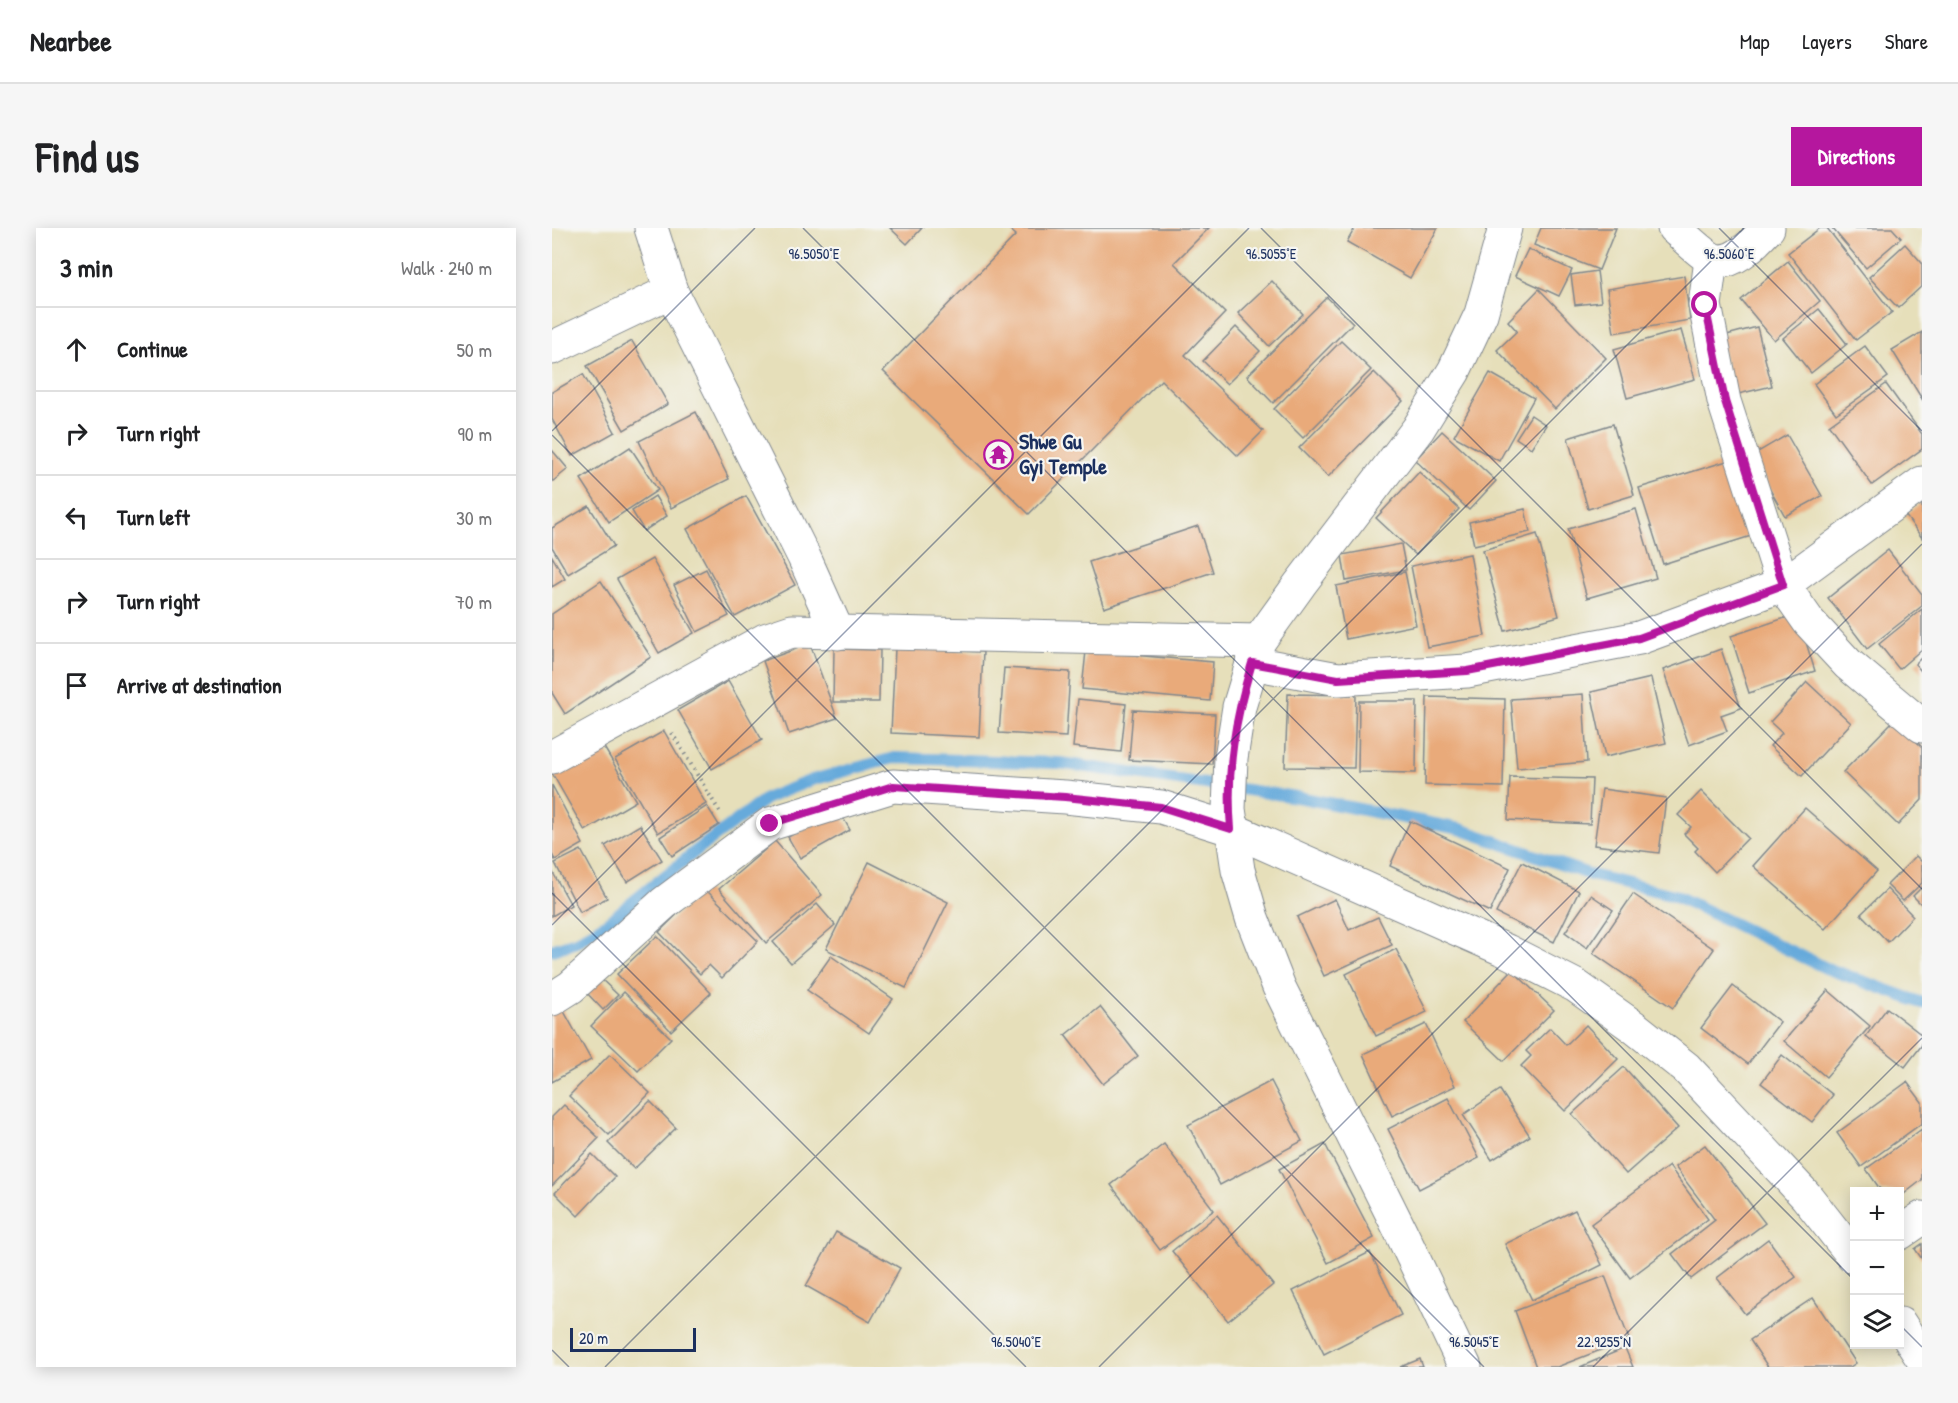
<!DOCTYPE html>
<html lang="en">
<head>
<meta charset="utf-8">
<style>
	body { margin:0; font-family:"Patrick Hand",sans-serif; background:#f6f6f6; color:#202124 }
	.controls { position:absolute; right:18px; bottom:18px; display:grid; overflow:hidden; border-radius:0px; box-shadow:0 3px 15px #0003 }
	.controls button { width:54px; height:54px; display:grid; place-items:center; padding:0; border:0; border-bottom:2px solid #e0e0e0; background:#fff; color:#202124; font:30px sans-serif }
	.scale { position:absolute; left:18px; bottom:15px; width:126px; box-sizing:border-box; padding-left:6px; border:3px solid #1b2f5e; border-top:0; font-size:16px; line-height:21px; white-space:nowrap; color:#1b2f5e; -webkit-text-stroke:4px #f6f6f2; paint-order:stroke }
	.stop { position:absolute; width:18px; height:18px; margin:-14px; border:4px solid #b5179e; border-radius:50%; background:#fff }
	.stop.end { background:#b5179e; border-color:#fff; box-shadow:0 2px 6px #0008 }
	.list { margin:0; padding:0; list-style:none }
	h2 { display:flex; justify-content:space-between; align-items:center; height:78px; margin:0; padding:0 24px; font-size:26px }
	h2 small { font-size:20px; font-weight:400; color:#757577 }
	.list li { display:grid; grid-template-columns:39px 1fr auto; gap:18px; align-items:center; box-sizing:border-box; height:84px; padding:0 24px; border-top:2px solid #e0e0e0 }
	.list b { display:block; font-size:22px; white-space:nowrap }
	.list em { font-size:20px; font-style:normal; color:#757577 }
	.icon { flex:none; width:33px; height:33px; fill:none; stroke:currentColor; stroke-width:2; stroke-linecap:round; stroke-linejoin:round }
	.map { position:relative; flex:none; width:1370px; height:1139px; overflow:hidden; border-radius:0px }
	header { display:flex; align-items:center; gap:36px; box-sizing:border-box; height:84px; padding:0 30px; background:#fff; border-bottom:2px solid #e0e0e0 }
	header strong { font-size:28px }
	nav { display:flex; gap:33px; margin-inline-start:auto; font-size:21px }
	.intro { display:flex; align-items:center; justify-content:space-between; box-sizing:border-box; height:144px; padding:0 36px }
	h1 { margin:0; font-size:42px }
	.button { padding:15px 27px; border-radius:0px; background:#b5179e; color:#fff; font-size:21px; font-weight:700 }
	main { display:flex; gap:36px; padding:0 36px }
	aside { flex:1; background:#fff; border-radius:0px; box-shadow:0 3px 15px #0003 }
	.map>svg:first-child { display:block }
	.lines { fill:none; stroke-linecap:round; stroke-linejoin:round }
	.stream { stroke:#66aadb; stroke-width:12 }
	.building { fill:#e9aa7a }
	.minor-casing { stroke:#80878c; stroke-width:35 }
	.tertiary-casing { stroke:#80878c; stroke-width:35 }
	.path { stroke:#80878c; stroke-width:4; stroke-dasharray:1.5 4.5; stroke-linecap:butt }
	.minor { stroke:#fff; stroke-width:33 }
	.tertiary { stroke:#fff; stroke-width:33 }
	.route { stroke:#b5179e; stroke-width:8 }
	.ticks { fill:none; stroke:#1b2f5e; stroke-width:1.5; stroke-opacity:0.45 }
	.labels { text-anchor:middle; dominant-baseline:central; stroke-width:4.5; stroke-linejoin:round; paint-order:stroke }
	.poi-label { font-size:22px; font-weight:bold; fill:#1b2f5e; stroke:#f6f6f2; text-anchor:start }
	.ticks-label { font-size:15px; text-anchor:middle; fill:#1b2f5e; stroke:#f6f6f2; stroke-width:4.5; stroke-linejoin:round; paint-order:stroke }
</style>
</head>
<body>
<header>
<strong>Nearbee</strong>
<nav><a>Map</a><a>Layers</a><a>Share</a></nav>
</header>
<div class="intro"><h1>Find us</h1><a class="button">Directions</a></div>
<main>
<aside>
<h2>3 min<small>Walk · 240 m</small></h2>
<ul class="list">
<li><svg class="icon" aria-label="ahead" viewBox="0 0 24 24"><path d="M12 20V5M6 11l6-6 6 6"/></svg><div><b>Continue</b></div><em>50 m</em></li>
<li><svg class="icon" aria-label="right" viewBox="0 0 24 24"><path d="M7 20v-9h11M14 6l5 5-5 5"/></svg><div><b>Turn right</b></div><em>90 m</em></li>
<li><svg class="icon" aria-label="left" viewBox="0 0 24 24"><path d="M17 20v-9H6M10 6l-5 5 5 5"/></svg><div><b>Turn left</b></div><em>30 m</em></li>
<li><svg class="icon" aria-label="right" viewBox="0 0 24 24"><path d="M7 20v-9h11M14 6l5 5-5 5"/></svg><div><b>Turn right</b></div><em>70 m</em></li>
<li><svg class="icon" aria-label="arrive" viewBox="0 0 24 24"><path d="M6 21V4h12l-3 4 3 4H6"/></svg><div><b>Arrive at destination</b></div></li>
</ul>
</aside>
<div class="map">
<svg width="1370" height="1139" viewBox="0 0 1370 1139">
	<rect width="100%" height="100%" fill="#f6f6f2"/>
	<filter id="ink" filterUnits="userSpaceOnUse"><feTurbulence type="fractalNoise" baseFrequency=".0167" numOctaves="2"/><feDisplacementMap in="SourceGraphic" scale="12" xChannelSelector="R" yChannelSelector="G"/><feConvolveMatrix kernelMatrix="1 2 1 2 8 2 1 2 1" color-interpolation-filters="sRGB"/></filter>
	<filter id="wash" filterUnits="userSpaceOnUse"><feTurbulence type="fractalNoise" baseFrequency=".008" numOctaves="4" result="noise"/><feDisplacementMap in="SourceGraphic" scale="24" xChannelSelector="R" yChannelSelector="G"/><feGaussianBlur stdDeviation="1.35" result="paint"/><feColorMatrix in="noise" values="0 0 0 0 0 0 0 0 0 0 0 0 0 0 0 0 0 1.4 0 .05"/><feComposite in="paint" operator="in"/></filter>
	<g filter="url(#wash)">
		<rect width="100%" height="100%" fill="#e6dfba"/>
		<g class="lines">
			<!-- stream -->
			<path class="stream" d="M0,722l24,-8 32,-20 94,-76 65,-48 45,-18 82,-22 166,5 243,35 157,31 131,46 83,20 152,73 96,35"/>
		</g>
		<g id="blocks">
			<!-- building -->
			<g class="building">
				<path d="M338,0h32l-15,16z"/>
				<path d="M456,0h201l-35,35 51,50 -40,42 78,76 -25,25 -77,-76 -132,134 -146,-143 133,-136z"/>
				<path d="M803,0h83l-28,50 -63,-36z"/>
				<path d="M989,0h75l-17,42 -65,-25z"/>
				<path d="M1268,0h7l65,84 -36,28 -68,-87z"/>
				<path d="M1280,0h60l9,10 -35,30z"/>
				<path d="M1353,16l17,19v23l-24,22 -29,-31z"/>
				<path d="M976,21l44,21 -13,26 -44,-20z"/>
				<path d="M1236,33l32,40 -46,39 -33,-40z"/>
				<path d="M1045,43l4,31 -26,3 -4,-30z"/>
				<path d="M1132,48l6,44 -76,13 -7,-44z"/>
				<path d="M720,53l31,33 -34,32 -31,-33z"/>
				<path d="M987,61l67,69 -51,51 -58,-59 20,-19 -9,-10z"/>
				<path d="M775,69l26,26 -80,80 -26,-27z"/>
				<path d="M1267,81l28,35 -36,29 -28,-35z"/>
				<path d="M684,99l24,24 -33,33 -24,-23z"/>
				<path d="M1205,99l15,59 -38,9 -15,-58z"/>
				<path d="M1129,102l14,49 -68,19 -13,-49z"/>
				<path d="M1370,104v67l-30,-49z"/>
				<path d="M80,113l36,63 -44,26 -37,-64z"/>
				<path d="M789,113l30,29 -68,68 -29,-29z"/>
				<path d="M1313,118l23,31 -52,37 -22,-30z"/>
				<path d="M822,144l29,29 -75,76 -29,-29z"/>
				<path d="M938,145l44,25 -35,63 -45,-25z"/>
				<path d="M31,146l32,58 -43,24 -20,-37v-27z"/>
				<path d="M1334,156l36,50v15l-50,36 -43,-60z"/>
				<path d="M144,184l33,67 -58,29 -32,-67z"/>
				<path d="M979,187l15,10 -15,23 -15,-10z"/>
				<path d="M1061,196l21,71 -46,14 -20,-71z"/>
				<path d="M890,203l54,50 -27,29 -54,-50z"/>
				<path d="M1235,207l35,61 -37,20 -34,-60z"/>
				<path d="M78,219l28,43 -49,32 -28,-43z"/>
				<path d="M0,222l16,19 -16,13z"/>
				<path d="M1175,233l24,75 -88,28 -24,-76z"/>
				<path d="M867,244l40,37 -43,46 -40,-37z"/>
				<path d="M103,268l12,20 -23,15 -12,-20z"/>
				<path d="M194,268l49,89 -60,32 -48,-88z"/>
				<path d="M1370,274v36l-17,-23z"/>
				<path d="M37,278l25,40 -46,28 -16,-27v-19z"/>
				<path d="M973,281l5,23 -56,13 -5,-23z"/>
				<path d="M1084,281l20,69 -69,20 -19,-69z"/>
				<path d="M646,298l15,46 -109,36 -15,-46z"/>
				<path d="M985,306l22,82 -54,15 -22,-81z"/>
				<path d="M849,316l5,26 -60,11 -4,-26z"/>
				<path d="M1336,322l34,44v12l-55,43 -39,-51z"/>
				<path d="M918,326l15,82 -58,11 -16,-81z"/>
				<path d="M0,328l13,23 -13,8z"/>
				<path d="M100,331l42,74 -35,20 -42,-74z"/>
				<path d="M154,341l23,47 -32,16 -23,-47z"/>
				<path d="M853,344l11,53 -70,14 -10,-53z"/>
				<path d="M49,353l50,76 -86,57 -13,-21v-79z"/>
				<path d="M1370,381v40l-23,20 -20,-25z"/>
				<path d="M1245,386l18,57 -66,22 -18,-57z"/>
				<path d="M258,416l27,74 -48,16 -26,-73z"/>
				<path d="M343,420l88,4 -4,85 -88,-4z"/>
				<path d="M282,421l46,1 -1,52h-46z"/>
				<path d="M1169,421l20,59 -20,7 6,16 -38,14 -26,-75z"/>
				<path d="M534,423l127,11 -3,39 -128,-12z"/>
				<path d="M1370,429v15l-7,-8z"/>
				<path d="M452,440l66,4 -4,65 -67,-4z"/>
				<path d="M1099,450l15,65 -61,14 -14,-65z"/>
				<path d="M176,453l34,59 -50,29 -34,-59z"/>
				<path d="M1255,454l44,41 -49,53 -32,-30 12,-13 -12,-11z"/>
				<path d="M736,466l68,1 -2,73 -69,-1z"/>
				<path d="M1031,466l4,68 -70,6 -6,-69z"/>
				<path d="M875,469l78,2 -2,88 -78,-2z"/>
				<path d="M526,471l48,5 -5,48 -48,-5z"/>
				<path d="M807,473h58l-1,72 -58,-1z"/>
				<path d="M581,482l82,4 -3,50 -83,-4z"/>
				<path d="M1342,492l28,27v53l-24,25 -55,-53z"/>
				<path d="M112,503l42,73 -48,29 -43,-74z"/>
				<path d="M50,516l34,57 -51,30 -33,-58z"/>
				<path d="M958,549l82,2 -2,45 -82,-4z"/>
				<path d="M0,557l31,59 -28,16 -3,-6z"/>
				<path d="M1050,561l64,9 -7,55 -65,-8z"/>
				<path d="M1149,563l47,47 -33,34 -20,-21 3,-3 -14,-14 7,-7 -13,-12z"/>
				<path d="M155,578l12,19 -47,31 -12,-19z"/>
				<path d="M1253,580l72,63 -52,58 -72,-63z"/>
				<path d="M286,581l12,21 -50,28 -12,-21z"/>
				<path d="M858,593l100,47 -20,44 -100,-46z"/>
				<path d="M88,597l22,35 -35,22 -22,-36z"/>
				<path d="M223,613l47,54 -56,48 -47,-54z"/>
				<path d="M29,622l26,48 -27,14 -25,-49z"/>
				<path d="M1364,628l6,6v21l-19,18 -16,-16z"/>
				<path d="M317,634l79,40 -42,86 -80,-39z"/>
				<path d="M970,634l57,29 -25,51 -58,-29z"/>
				<path d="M0,643l19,34 -19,11z"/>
				<path d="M1370,659v18l-9,-9z"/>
				<path d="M152,660l54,53 -36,37 -13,-13 -9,9 -41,-42z"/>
				<path d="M1335,661l26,27 -25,26 -27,-28z"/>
				<path d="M1081,666l81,55 -41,59 -80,-55z"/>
				<path d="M1039,667l22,15 -26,38 -22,-16z"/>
				<path d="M783,671l14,31 29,-13 14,28 -68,31 -27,-59z"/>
				<path d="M265,676l18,21 -44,38 -18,-21z"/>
				<path d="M105,708l54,57 -40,38 -54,-57z"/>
				<path d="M844,721l31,63 -51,24 -30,-62z"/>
				<path d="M279,728l62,43 -24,34 -62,-43z"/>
				<path d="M960,742l42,40 -50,51 -41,-39z"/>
				<path d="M47,749l19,18 -15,15 -18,-19z"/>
				<path d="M1181,758l47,36 -32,42 -47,-36z"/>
				<path d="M1276,762l42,36 -44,51 -42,-36z"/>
				<path d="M72,764l47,46 -33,33 -47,-45z"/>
				<path d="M9,778l30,54 -39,22v-71z"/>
				<path d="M548,779l38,49 -35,28 -38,-49z"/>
				<path d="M1335,780l35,27v10l-17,22 -39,-31z"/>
				<path d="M874,796l29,62 -63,30 -29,-62z"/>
				<path d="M1034,797l32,34 -53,52 -44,-45 10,-10 -5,-5 24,-23 16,17z"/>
				<path d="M58,826l40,39 -41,42 -40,-39z"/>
				<path d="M1230,827l51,40 -21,27 -51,-39z"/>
				<path d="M1072,839l54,61 -52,46 -54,-60z"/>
				<path d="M719,853l31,60 -82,44 -32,-60z"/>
				<path d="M1355,854l15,20v21l-61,44 -24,-34z"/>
				<path d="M948,862l30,46 -38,24 -29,-45z"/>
				<path d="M896,870l31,60 -60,31 -31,-60z"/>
				<path d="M98,873l26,27 -42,41 -26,-26z"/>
				<path d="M12,877l35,33 -47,48v-69z"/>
				<path d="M1370,901v51l-22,17v-5h-18l-16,-23z"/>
				<path d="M612,916l50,66 -54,40 -49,-65z"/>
				<path d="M773,916l49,94 -46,25 -49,-94z"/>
				<path d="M1153,917l60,78 -74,56 -19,-25 43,-34 -40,-53z"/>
				<path d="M40,926l23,23 -37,39 -23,-23z"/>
				<path d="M1117,938l39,53 -78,59 -39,-54z"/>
				<path d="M1023,982l27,55 -70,35 -27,-56z"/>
				<path d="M665,987l56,70 -45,36 -56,-70z"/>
				<path d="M284,1004l64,36 -30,54 -64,-36z"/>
				<path d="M1216,1011l28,38 -51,37 -28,-36z"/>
				<path d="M1370,1016v15l-7,-10z"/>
				<path d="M818,1024l31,63 -77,39 -31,-63z"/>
				<path d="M1053,1048l24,63 -72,28h-21l-21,-56z"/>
				<path d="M1261,1070l43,65 -6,4h-82l-18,-27z"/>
				<path d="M1073,1120l8,19h-53z"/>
				<path d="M868,1131l3,8h-23z"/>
			</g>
		</g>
	</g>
	<g filter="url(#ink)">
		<use href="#blocks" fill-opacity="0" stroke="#80878c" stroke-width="1.5"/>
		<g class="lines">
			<defs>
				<g id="minor">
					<path d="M99,0l20,63 133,266 34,76"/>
					<path d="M1159,32l-6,45 19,96 59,184 26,37 39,42 74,62"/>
					<path d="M0,120l119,-57"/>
					<path d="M700,435l86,16 129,-8 172,-33 144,-53 139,-102"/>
					<path d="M0,529l213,-117 27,-9 467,10"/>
					<path d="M0,771l19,-12 93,-84 106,-79 123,-38 172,11 96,10 70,22 276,122 69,35 58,41 52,41 120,128 48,61"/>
					<path d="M1348,1005l22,-15"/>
					<path d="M1348,1096l22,34"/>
				</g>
				<g id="tertiary">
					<path d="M1122,0c11,9 24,23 36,30 20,12 46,-17 58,-30"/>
					<path d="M913,1139l-65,-137 -121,-243 -27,-69 -14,-48 -9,-61 2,-51 8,-51 20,-66 41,-57 118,-155 36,-58 27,-57 24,-86"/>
				</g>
			</defs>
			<!-- minor casing -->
			<use href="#minor" class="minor-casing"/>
			<!-- tertiary casing -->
			<use href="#tertiary" class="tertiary-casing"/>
			<!-- path -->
			<path class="path" d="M120,505l49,81"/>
			<!-- minor -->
			<use href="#minor" class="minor"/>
			<!-- tertiary -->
			<use href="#tertiary" class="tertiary"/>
		</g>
	</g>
	<g class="lines" filter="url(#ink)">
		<!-- route -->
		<path class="route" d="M218,596l123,-38 172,11 96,10 70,22c-5,-58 4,-111 21,-166l86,16 129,-8 172,-33 144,-53 -58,-184 -20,-96"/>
	</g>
	<!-- ticks -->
	<path class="ticks" d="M251,0l1051,1052M709,0l661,661M1167,0l203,203M0,203l203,-203M0,207l932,932M0,665l474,474M0,697l697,-697M1348,1097l22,22M0,1122l17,17M53,1139l1139,-1139M547,1139l823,-823M1041,1139l329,-329"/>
	<!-- icons -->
	<defs>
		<symbol id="temple-ring" viewBox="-11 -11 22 22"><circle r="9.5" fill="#f6f6f2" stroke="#b5179e" stroke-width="1.5"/><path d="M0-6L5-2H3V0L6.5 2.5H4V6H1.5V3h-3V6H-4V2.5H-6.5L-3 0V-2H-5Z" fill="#b5179e"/></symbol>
	</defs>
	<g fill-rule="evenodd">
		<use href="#temple-ring" x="430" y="210" width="33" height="33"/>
	</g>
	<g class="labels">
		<!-- poi labels -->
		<g class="poi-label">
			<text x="467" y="213">Shwe Gu<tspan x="467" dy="25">Gyi Temple</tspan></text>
		</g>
	</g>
	<g class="ticks-label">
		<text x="262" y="31">96.5050°E</text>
		<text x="719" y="31">96.5055°E</text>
		<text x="1177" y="31">96.5060°E</text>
		<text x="1052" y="1119">22.9255°N</text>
		<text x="464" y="1119">96.5040°E</text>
		<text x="922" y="1119">96.5045°E</text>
	</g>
</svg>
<div class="controls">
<button>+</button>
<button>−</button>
<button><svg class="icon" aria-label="layers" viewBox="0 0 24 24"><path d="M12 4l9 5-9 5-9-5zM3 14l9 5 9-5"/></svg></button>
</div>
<div class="scale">20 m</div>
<div class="stop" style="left:1153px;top:77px"></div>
<div class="stop end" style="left:218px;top:596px"></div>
</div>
</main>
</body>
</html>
